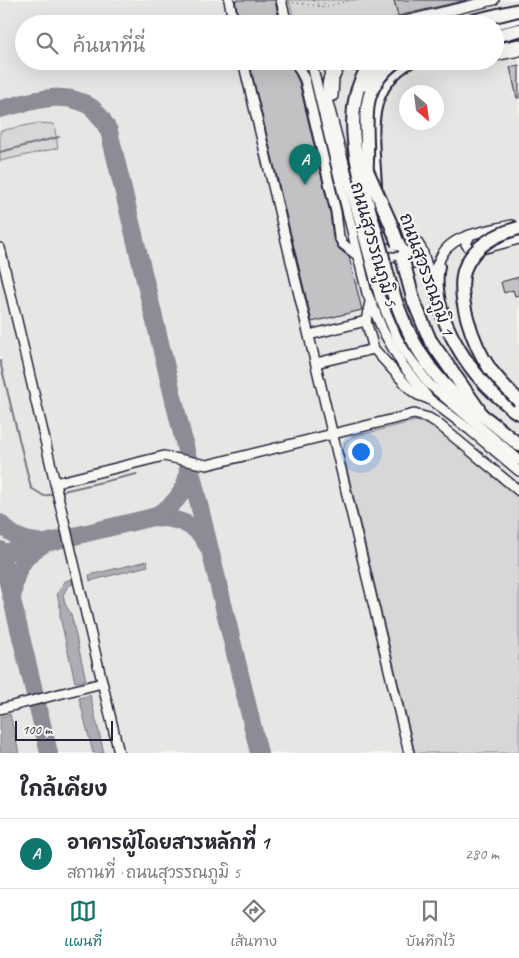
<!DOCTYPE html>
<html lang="th">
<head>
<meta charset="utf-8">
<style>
	body { margin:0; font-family:Caveat,"Playpen Sans Thai",sans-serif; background:#f7f7f7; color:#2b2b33 }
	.compass { position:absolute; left:399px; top:85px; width:45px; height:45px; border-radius:50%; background:#fff; box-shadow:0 5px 20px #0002; rotate:152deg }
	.scale { position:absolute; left:15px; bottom:12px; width:98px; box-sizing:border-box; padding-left:5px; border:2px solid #22223b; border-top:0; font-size:14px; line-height:18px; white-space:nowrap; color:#22223b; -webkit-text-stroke:4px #f6f6f2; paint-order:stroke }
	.you { position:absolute; left:360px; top:451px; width:18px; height:18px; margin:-12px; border:4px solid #fff; border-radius:50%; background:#1a73e8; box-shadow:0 0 0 8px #1a73e833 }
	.badge { display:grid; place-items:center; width:32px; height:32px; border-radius:50%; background:#0f766e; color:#fff; font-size:16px; font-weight:700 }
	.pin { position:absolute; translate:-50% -41px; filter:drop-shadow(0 1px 2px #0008) }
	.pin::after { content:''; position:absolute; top:26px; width:18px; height:15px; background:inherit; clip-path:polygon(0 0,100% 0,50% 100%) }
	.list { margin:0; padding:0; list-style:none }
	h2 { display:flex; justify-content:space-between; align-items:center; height:65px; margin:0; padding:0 20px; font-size:21px }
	h2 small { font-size:16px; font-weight:400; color:#7c7c81 }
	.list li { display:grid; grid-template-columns:32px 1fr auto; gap:15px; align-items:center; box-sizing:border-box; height:70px; padding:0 20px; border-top:1px solid #e1e1e2 }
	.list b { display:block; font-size:19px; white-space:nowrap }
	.list p { margin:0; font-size:16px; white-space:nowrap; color:#7c7c81 }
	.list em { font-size:16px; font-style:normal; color:#7c7c81 }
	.icon { flex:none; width:28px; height:28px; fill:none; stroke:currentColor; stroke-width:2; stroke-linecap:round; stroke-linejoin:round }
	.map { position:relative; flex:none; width:519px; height:753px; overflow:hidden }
	.search { position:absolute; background:#fff; box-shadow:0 5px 20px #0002; left:15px; right:15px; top:15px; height:55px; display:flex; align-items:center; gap:12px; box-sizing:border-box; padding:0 18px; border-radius:28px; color:#7c7c81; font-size:19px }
	.sheet { height:135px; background:#fff }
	nav { display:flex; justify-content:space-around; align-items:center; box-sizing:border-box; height:70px; border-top:1px solid #e1e1e2; background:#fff; font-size:14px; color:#7c7c81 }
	nav a { display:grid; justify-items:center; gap:2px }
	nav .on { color:#0f766e }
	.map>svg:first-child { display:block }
	.built { fill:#e6e6e4; fill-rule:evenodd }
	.green { fill:#d7d7d7; stroke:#7c7c89 }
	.water { fill:#adadb3; stroke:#757583 }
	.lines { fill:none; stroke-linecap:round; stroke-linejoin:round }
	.stream { stroke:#757583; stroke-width:2 }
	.taxiway { stroke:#8c8c96; stroke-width:18 }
	.building { fill:#c2c2c4; stroke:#22223b }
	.minor-casing { stroke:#22223b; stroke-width:12 }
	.highway-casing { stroke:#22223b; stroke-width:16 }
	.path { stroke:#22223b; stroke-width:1; stroke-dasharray:1 4; stroke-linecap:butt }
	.minor { stroke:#f6f6f2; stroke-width:9 }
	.highway { stroke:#f6f6f2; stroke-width:12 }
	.highway-bridge-casing { stroke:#22223b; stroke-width:16; stroke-linecap:butt }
	.highway-bridge { stroke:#f6f6f2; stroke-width:12 }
	.labels { text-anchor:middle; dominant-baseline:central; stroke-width:4.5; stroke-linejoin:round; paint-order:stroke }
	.street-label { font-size:18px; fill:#22223b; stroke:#f6f6f2 }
</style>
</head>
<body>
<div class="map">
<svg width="519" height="753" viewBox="0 0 519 753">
	<rect width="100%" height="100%" fill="#f6f6f2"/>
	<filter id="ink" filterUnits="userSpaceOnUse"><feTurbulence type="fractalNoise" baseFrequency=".02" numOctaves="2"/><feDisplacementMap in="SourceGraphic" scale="10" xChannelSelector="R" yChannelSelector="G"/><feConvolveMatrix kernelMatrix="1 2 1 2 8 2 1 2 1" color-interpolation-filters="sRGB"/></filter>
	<g filter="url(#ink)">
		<!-- built -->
		<path class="built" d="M0,0h519v753h-519zM24,24h471v37h-471zM406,92h30v30h-30z"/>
		<!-- green -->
		<g class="green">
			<path d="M289,0h105l5,19 -21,5h-83z"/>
			<path d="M38,123l16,1 4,24 -58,13v-30z"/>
			<path d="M415,421l17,4 87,73v255h-104l-72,-301 2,-10 7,-5z"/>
		</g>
		<!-- water -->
		<g class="water">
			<path d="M147,561l1,5 -58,15 -1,-6z"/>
			<path d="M72,579l1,5 -5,2 -5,9 2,9 6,10 15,66 -11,2 -15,-65v-11l-3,-12 8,-13z"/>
			<path d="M90,695l14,58h-11l-14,-55z"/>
			<path d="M10,714l9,39h-19v-36z"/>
		</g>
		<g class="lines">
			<!-- stream -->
			<g class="stream">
				<path d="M0,152l59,-15"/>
				<path d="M0,361l31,127 13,8 8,-2"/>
				<path d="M63,491l74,-17"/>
			</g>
			<!-- taxiway -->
			<g class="taxiway">
				<path d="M0,109c28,-6 64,-21 91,-2 8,6 13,15 18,24l150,622"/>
				<path d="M153,517c22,1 44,6 54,28"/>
				<path d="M0,523c11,12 22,18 38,19"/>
				<path d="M0,550l49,203"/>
				<path d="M0,554l153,-37c20,-10 34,-25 35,-48"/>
				<path d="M13,594c1,-21 10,-38 28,-48"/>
			</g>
		</g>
		<!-- building -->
		<g class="building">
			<path d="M235,0h40l5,24h-40z"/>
			<path d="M394,0h73l-69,16z"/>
			<path d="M249,61h40l10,21 31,131 3,25 6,11 10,8 13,53 -50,12z"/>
			<path d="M519,65v33h-2l-7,-31z"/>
			<path d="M519,277v18l-4,1 -2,-6 -9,3 -3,-11z"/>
		</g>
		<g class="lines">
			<defs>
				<g id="minor">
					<path d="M229,0l5,24"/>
					<path d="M281,0l6,24"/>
					<path d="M393,24l101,-24"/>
					<path d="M495,49l24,-5"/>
					<path d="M495,56l24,-5"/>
					<path d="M243,61l166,692"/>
					<path d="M295,61l10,19 31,132 3,25 4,7 15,12"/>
					<path d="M311,61l56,232 16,38 19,33 27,35 41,31 49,41"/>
					<path d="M334,61c-6,17 -9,24 -6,42l52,195 17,40 9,15 23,31 90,76"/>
					<path d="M462,61l3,2 8,-2"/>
					<path d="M333,96l1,-18 9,-17"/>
					<path d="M374,197l7,20 36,25 5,8 6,19"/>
					<path d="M363,223l3,10 4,1 25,5 19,24"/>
					<path d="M470,235l-4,9 4,5 8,1 41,-11"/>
					<path d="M0,248l55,235 109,-27 43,9 207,-51 15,4 8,5 82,68"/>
					<path d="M438,266c5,-32 48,-35 74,-41"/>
					<path d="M376,276c-2,-22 15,-21 31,-16"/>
					<path d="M370,302l-4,19 8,28 37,41 7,5 11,4"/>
					<path d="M309,335l57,-14"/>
					<path d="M316,363l58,-14"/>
					<path d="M55,483l64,270"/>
					<path d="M0,709l102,-26"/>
				</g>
				<g id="highway">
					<path d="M491,24l28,-7"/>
					<path d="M495,36l24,-6"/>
					<path d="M375,187c-2,-48 -14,-98 35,-126"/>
					<path d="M384,262c13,52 33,99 74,136 7,7 17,12 25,18 12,9 24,19 36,29"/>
					<path d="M438,266c-9,46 29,105 63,133 6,5 11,11 18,14"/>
					<path d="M430,340l49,70"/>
				</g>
			</defs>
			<!-- minor casing -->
			<use href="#minor" class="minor-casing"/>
			<!-- highway casing -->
			<use href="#highway" class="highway-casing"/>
			<!-- path -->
			<g class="path">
				<path d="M313,0l9,7 4,-7"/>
				<path d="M288,2l38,5 25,-7"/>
			</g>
			<!-- minor -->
			<use href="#minor" class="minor"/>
			<!-- highway -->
			<use href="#highway" class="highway"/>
			<defs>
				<g id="highway-bridge">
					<path d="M460,24l59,-14"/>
					<path d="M371,61c-6,11 -13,23 -15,35 -12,53 16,115 28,166"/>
					<path d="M367,85l17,-24"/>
					<path d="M365,166l25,56 8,22"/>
					<path d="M366,174c6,-45 -14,-80 30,-113"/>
					<path d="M519,228c-22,6 -45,17 -54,40 -10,28 9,78 25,101 9,12 19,22 29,32"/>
					<path d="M402,257l12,45 16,38"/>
				</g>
			</defs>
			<!-- highway-bridge casing -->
			<use href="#highway-bridge" class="highway-bridge-casing"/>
			<!-- highway-bridge -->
			<use href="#highway-bridge" class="highway-bridge"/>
		</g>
	</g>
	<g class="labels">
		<!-- street labels -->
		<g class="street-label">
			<text transform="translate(374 244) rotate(74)">ถนนสุวรรณภูมิ 5</text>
			<text transform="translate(427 274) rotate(70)">ถนนสุวรรณภูมิ 1</text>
		</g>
	</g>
</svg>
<svg class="compass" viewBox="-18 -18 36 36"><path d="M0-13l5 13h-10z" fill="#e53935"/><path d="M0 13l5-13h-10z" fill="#7c7c81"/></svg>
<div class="scale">100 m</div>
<div class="you"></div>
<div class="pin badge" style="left:305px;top:185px">A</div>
<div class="search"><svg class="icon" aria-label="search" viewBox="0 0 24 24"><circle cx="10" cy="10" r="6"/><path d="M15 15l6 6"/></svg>ค้นหาที่นี่</div>
</div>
<section class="sheet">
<h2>ใกล้เคียง<small></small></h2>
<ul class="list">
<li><span class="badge">A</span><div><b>อาคารผู้โดยสารหลักที่ 1</b><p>สถานที่ · ถนนสุวรรณภูมิ 5</p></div><em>280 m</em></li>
</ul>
</section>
<nav>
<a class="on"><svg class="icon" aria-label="map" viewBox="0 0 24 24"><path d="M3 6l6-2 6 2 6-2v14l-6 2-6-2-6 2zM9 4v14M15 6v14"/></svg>แผนที่</a>
<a><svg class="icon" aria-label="directions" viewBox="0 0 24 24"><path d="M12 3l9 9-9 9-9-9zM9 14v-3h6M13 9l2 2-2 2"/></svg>เส้นทาง</a>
<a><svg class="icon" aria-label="saved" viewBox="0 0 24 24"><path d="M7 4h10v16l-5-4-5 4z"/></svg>บันทึกไว้</a>
</nav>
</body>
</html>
